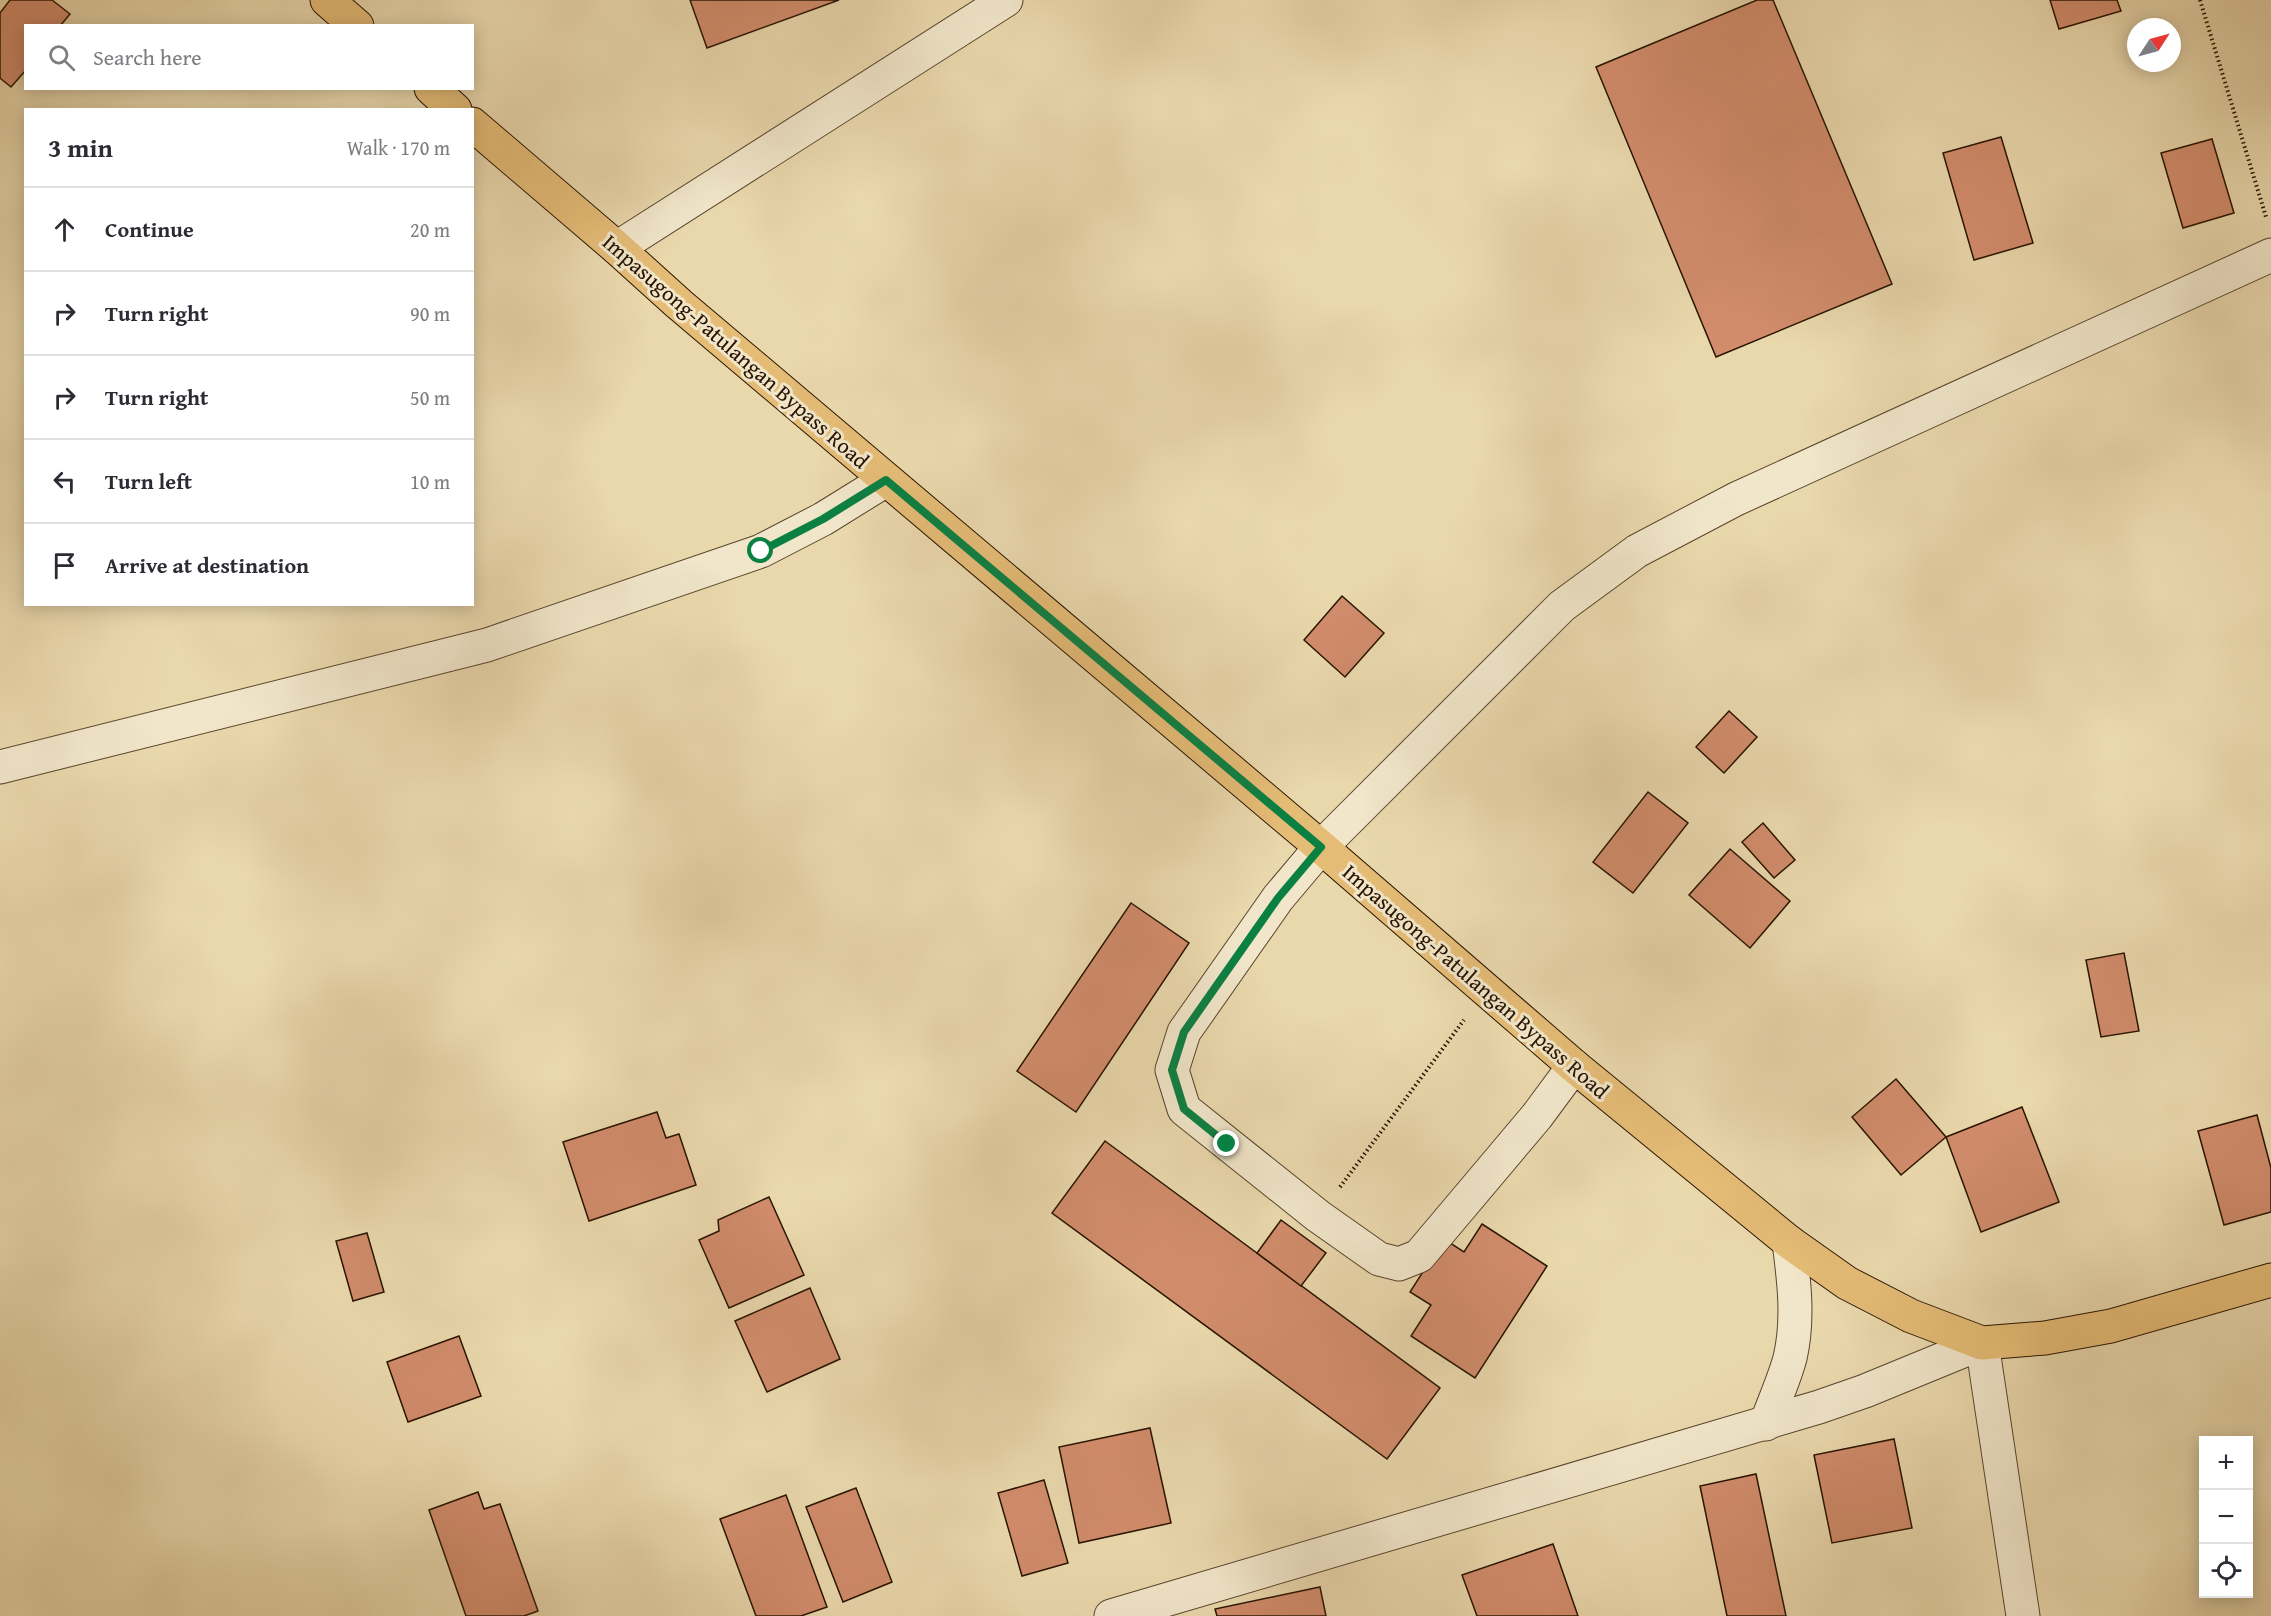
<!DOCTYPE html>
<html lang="en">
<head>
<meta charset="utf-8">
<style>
	body { margin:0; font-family:"Gentium Book Plus",serif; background:#f2f2f3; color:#2b2b33 }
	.controls { position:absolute; right:18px; bottom:18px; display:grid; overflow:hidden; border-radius:0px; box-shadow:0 3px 15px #0003 }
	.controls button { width:54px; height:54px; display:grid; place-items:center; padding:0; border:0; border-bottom:2px solid #e1e1e2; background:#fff; color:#2b2b33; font:30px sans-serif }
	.compass { position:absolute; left:2127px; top:18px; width:54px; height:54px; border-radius:50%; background:#fff; box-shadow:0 3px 15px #0003; rotate:54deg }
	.stop { position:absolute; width:18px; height:18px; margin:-14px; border:4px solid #0b8043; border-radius:50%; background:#fff }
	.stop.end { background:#0b8043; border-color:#fff; box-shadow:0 2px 6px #0008 }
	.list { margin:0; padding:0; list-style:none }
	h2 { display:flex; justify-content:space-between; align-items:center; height:78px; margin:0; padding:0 24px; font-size:26px }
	h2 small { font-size:20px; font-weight:400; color:#7c7c81 }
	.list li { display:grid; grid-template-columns:39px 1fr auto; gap:18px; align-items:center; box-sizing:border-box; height:84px; padding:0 24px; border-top:2px solid #e1e1e2 }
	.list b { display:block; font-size:22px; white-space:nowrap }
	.list em { font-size:20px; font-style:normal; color:#7c7c81 }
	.icon { flex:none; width:33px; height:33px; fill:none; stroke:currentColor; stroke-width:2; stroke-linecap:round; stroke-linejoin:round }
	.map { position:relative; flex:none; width:2271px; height:1616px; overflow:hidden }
	.search { position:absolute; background:#fff; box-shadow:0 3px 15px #0003; left:24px; top:24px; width:450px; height:66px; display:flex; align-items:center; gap:15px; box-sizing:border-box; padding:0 21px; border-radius:0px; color:#7c7c81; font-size:22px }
	.panel { position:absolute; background:#fff; box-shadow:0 3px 15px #0003; left:24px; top:108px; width:450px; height:498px; border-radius:0px }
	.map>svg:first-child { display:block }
	.building { fill:#d18c6c; stroke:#281401; stroke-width:1.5 }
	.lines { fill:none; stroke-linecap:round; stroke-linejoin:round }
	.minor-casing { stroke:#58452c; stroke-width:35 }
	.major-casing { stroke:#281401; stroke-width:35 }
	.path { stroke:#281401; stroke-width:4; stroke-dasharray:1.5 3; stroke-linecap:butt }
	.minor { stroke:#f1e6ca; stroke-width:33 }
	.major { stroke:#e5bc76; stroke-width:33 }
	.route { stroke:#0b8043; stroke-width:8 }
	.labels { text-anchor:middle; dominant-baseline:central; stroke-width:6; stroke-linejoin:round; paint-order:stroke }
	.street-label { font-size:22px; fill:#281401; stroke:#f1e6ca }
</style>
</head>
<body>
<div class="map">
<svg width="2271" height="1616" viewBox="0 0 2271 1616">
	<rect width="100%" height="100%" fill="#ead8ad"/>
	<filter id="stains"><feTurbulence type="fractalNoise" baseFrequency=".00333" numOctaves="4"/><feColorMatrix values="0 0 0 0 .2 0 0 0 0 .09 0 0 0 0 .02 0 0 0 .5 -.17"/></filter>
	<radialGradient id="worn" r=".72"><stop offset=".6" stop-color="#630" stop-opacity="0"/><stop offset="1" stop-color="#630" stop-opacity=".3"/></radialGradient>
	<!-- building -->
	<g class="building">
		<path d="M10,0h42l18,14 -10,12h-34v44l-15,17 -11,-9v-65z"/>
		<path d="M690,0h149l-132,48z"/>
		<path d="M1757,0h16l119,284 -176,73 -120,-290z"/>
		<path d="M2050,0h67l4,11 -62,18z"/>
		<path d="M2001,137l32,106 -59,17 -31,-107z"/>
		<path d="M2212,139l22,74 -51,15 -22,-75z"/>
		<path d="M1342,596l42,37 -39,44 -41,-37z"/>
		<path d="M1729,711l28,26 -33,36 -28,-26z"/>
		<path d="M1648,792l40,31 -55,70 -40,-31z"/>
		<path d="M1763,823l32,37 -21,18 -32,-36z"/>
		<path d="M1730,849l60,52 -40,47 -61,-53z"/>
		<path d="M1131,903l58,40 -113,169 -59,-41z"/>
		<path d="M2124,953l15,78 -38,6 -15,-77z"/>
		<path d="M1896,1079l50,58 -45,38 -49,-58z"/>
		<path d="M2022,1107l37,95 -78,30 -35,-95z"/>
		<path d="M657,1112l9,26 13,-4 17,51 -107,36 -26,-79z"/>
		<path d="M2257,1115l14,53v44l-47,13 -26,-94z"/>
		<path d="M1105,1141l335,247 -53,71 -335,-246z"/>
		<path d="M769,1197l35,78 -75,33 -30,-68 20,-9 -1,-11z"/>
		<path d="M1281,1220l45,33 -25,33 -44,-33z"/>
		<path d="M1482,1224l65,42 -72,112 -64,-42 20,-31 -21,-13 34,-53 20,13z"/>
		<path d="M367,1233l17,59 -31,9 -17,-60z"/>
		<path d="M810,1288l30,71 -73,33 -32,-71z"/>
		<path d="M459,1336l22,60 -73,26 -21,-60z"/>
		<path d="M1150,1428l21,95 -92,20 -20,-96z"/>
		<path d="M1894,1439l18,89 -80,15 -18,-88z"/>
		<path d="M1756,1474l30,142h-59l-27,-130z"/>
		<path d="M1044,1480l24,83 -46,13 -24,-83z"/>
		<path d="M856,1488l36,94 -49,20 -37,-95z"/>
		<path d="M478,1492l6,17 16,-5 38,107 -14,5h-58l-37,-106z"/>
		<path d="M786,1495l41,112 -26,9h-45l-36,-97z"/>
		<path d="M1553,1544l25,72h-101l-15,-41z"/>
		<path d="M1320,1587l6,29h-109l-2,-7z"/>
	</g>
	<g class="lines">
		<defs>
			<g id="minor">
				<path d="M617,248l389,-248"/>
				<path d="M0,767l487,-122 274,-94 62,-32 63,-39"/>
				<path d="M1574,1066l-37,50 -118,140 -20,8 -20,-5 -61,-43 -134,-107 -12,-39 12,-38 94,-134 43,-51 241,-241 75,-55 99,-52 535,-244"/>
				<path d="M1766,1424c8,-22 18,-44 24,-66 9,-38 4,-78 -1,-116"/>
				<path d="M1111,1616l708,-209 46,-16 117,-48 41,273"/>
			</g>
			<g id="major">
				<path d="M327,0l30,26"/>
				<path d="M431,88l24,22"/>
				<path d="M472,124l145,124 62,56 642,543 253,219 215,176 58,41 64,33 71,27 63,-5 66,-12 160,-46"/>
			</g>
		</defs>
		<!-- minor casing -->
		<use href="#minor" class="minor-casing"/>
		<!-- major casing -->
		<use href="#major" class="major-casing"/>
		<!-- path -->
		<g class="path">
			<path d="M2200,0l66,217"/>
			<path d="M1340,1187l124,-167"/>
		</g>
		<!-- minor -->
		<use href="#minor" class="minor"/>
		<!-- major -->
		<use href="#major" class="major"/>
	</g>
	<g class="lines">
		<!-- route -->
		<path class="route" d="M761,551l62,-32 63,-39 435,367 -43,51 -94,134 -12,38 12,39 43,35"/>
	</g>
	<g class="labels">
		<!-- street labels -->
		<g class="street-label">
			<text transform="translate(736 351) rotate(41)">Impasugong-Patulangan Bypass Road</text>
			<text transform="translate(1476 981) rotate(41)">Impasugong-Patulangan Bypass Road</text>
		</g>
	</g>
	<rect width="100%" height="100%" filter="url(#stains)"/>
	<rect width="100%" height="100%" fill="url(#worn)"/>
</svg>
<div class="controls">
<button>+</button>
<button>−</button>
<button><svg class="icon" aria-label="locate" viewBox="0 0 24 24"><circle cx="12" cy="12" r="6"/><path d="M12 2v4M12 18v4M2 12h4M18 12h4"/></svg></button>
</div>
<svg class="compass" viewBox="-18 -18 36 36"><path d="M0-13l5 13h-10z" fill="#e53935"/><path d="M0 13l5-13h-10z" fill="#7c7c81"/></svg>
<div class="stop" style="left:761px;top:551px"></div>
<div class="stop end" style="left:1227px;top:1144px"></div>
<div class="search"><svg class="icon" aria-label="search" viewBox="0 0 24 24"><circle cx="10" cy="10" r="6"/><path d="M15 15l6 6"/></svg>Search here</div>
<section class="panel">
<h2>3 min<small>Walk · 170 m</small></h2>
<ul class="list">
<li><svg class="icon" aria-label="ahead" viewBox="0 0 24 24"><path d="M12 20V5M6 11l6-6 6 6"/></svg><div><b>Continue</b></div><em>20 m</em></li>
<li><svg class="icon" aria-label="right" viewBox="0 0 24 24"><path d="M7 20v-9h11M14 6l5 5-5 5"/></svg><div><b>Turn right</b></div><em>90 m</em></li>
<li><svg class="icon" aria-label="right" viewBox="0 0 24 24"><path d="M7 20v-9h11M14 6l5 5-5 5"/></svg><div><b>Turn right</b></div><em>50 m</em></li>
<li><svg class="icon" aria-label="left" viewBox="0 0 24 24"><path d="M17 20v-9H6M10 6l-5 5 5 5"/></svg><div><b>Turn left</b></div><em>10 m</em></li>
<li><svg class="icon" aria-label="arrive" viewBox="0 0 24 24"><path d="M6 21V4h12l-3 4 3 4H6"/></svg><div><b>Arrive at destination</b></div></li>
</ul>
</section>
</div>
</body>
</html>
